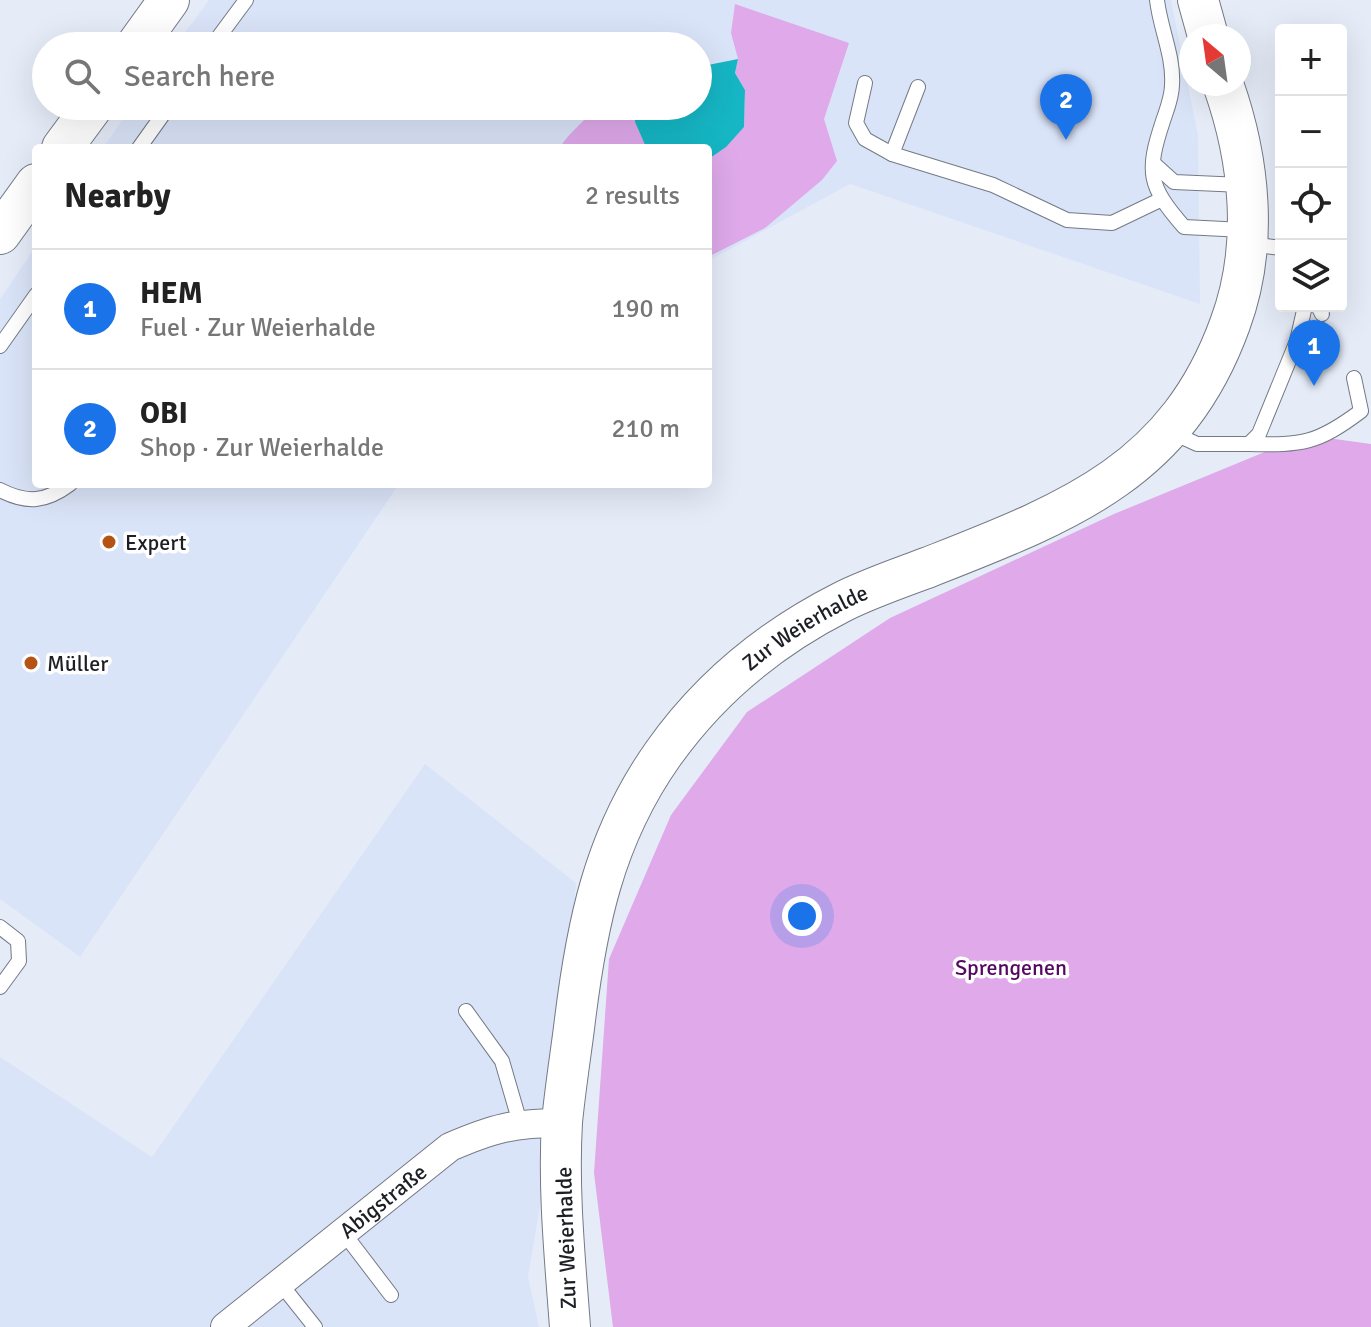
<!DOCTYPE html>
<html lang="en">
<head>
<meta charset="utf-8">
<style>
	body { margin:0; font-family:Signika,sans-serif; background:#f6f6f6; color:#222 }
	.controls { position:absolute; right:24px; top:24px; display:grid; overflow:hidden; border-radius:8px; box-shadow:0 8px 32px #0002 }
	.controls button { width:72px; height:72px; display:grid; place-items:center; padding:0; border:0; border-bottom:2px solid #e0e0e0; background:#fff; color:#222; font:40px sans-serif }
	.compass { position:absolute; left:1179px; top:24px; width:72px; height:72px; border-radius:50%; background:#fff; box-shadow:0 8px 32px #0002; rotate:331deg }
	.you { position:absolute; left:802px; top:916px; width:28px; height:28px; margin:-20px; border:6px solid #fff; border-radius:50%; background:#1a73e8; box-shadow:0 0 0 12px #1a73e833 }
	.badge { display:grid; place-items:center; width:52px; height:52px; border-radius:50%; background:#1a73e8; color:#fff; font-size:26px; font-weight:700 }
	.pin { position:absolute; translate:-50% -66px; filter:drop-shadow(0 2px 4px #0008) }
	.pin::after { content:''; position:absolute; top:42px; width:28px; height:24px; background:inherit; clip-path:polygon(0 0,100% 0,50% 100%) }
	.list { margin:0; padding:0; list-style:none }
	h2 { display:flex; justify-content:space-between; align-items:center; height:104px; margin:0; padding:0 32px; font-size:34px }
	h2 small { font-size:26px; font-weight:400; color:#767676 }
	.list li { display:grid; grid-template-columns:52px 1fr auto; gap:24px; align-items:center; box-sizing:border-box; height:120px; padding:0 32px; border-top:2px solid #e0e0e0 }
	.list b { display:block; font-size:30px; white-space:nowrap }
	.list p { margin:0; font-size:26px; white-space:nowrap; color:#767676 }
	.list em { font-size:26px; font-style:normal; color:#767676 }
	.icon { flex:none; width:44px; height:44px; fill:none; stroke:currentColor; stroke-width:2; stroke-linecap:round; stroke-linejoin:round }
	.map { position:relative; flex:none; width:1371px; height:1327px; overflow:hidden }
	.search { position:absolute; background:#fff; box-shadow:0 8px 32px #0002; left:32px; top:32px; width:680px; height:88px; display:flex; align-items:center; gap:20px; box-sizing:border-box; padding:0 28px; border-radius:44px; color:#767676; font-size:30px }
	.panel { position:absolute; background:#fff; box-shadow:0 8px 32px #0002; left:32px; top:144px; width:680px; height:344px; border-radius:8px }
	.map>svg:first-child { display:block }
	.built { fill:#dae4f8 }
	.green { fill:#dfa9ea }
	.water { fill:#16b6c5 }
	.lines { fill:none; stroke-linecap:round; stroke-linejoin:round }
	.lane-casing { stroke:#747a85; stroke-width:16 }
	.street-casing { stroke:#747a85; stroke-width:30 }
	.secondary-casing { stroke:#747a85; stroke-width:42 }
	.lane { stroke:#fff; stroke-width:14 }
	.street { stroke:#fff; stroke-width:28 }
	.secondary { stroke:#fff; stroke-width:40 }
	.poi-dot { fill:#b55314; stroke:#fff; stroke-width:3 }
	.labels { text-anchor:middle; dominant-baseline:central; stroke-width:7; stroke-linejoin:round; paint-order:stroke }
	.poi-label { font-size:22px; fill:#1d1f24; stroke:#fff; text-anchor:start }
	.street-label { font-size:22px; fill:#1d1f24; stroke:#fff }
	.park-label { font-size:22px; fill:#550862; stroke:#fff }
</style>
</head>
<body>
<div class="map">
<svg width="1371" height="1327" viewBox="0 0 1371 1327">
	<rect width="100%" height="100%" fill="#e5ecf8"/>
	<!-- built -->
	<g class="built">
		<path d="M209,0h962l27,136 2,168 -350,-120 -142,77v-113h-605l29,-42h566v-60h-523z"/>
		<path d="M36,246v238h363l-319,473 -80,-58v-600z"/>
		<path d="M425,764l151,119 -22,240 -26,154 11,50h-539v-270l152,100z"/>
	</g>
	<!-- green -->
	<g class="green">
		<path d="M735,4l114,39 -25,76 13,42 -15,19 -57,48 -57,29v-99l36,-31 1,-37 -10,-17 3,-14 -7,-26z"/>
		<path d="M595,106h40v16l12,26h-87c8,-16 26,-26 35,-42z"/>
		<path d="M1306,435l65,9v883h-758l-19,-154 15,-214 62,-144 76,-103 143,-94 224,-104z"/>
	</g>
	<!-- water -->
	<path class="water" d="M738,59l-3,14 10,17 -1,37 -18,20 -16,11 -2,-10 -62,-1 -11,-25v-16h63v-39z"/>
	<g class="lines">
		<defs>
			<g id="lane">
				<path d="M1157,0c3,28 17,56 15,85 0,12 -5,24 -9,36 -17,51 -15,65 21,106l60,3"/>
				<path d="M212,46l34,-46"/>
				<path d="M865,83l-9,40 9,16 27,15"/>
				<path d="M918,87l-26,67 101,31 74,35 45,3 48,-23"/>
				<path d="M139,148l30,-42"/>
				<path d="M1153,163l21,19 68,3"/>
				<path d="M1250,244l31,4"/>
				<path d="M1318,306l4,8"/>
				<path d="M0,346l36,-51"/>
				<path d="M1169,431l28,13h52l10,-10 38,-93 8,-35"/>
				<path d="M1249,444c54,1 68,0 112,-33l-7,-33"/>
				<path d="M0,490c27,14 46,12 70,-6"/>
				<path d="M0,927l18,14 1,20 -19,26"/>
				<path d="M466,1011l36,50 18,62"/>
				<path d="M343,1232l48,63"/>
				<path d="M280,1283l35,44"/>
			</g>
			<g id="street">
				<path id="s1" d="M225,1327l225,-180c44,-19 64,-24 112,-24"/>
			</g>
			<g id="secondary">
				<path d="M1198,0l10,36"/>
				<path d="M136,46l33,-46"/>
				<path d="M62,148l31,-42"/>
				<path d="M0,234l36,-50"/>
				<path id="s2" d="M570,1327c-5,-68 -12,-137 -8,-205 3,-31 8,-63 12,-94 12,-101 29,-189 89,-274 46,-65 108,-116 179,-152 28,-14 58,-24 87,-35 137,-54 247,-94 301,-243 29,-78 20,-164 -7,-240"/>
			</g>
		</defs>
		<!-- lane casing -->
		<use href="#lane" class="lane-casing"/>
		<!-- street casing -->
		<use href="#street" class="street-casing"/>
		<!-- secondary casing -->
		<use href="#secondary" class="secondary-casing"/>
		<!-- lane -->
		<use href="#lane" class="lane"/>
		<!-- street -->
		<use href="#street" class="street"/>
		<!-- secondary -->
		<use href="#secondary" class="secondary"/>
	</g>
	<!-- markers -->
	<g class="poi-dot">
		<circle cx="109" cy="542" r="8"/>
		<circle cx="31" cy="663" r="8"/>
	</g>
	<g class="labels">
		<!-- poi labels -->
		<g class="poi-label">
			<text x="125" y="542">Expert</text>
			<text x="47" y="663">Müller</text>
		</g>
		<!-- street labels -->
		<g class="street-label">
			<text stroke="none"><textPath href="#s2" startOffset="784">Zur Weierhalde</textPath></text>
			<text stroke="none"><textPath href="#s1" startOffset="202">Abigstraße</textPath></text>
			<text transform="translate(566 1238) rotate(-92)">Zur Weierhalde</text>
		</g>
		<!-- park labels -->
		<g class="park-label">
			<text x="1011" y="967">Sprengenen</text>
		</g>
	</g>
</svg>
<div class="controls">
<button>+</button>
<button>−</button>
<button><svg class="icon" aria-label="locate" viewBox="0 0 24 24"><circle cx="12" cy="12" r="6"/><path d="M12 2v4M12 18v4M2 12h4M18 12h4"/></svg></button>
<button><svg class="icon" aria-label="layers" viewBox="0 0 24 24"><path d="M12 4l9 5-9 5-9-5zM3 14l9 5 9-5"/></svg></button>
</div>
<svg class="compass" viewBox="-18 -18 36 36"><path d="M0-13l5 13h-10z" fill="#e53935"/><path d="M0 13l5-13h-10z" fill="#767676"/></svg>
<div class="you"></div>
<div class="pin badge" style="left:1314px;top:386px">1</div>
<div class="pin badge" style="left:1066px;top:140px">2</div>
<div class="search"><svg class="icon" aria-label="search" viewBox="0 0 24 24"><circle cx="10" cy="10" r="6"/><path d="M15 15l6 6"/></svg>Search here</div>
<section class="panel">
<h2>Nearby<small>2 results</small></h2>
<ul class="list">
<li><span class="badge">1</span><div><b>HEM</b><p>Fuel · Zur Weierhalde</p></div><em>190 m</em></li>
<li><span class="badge">2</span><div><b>OBI</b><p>Shop · Zur Weierhalde</p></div><em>210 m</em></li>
</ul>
</section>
</div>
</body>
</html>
